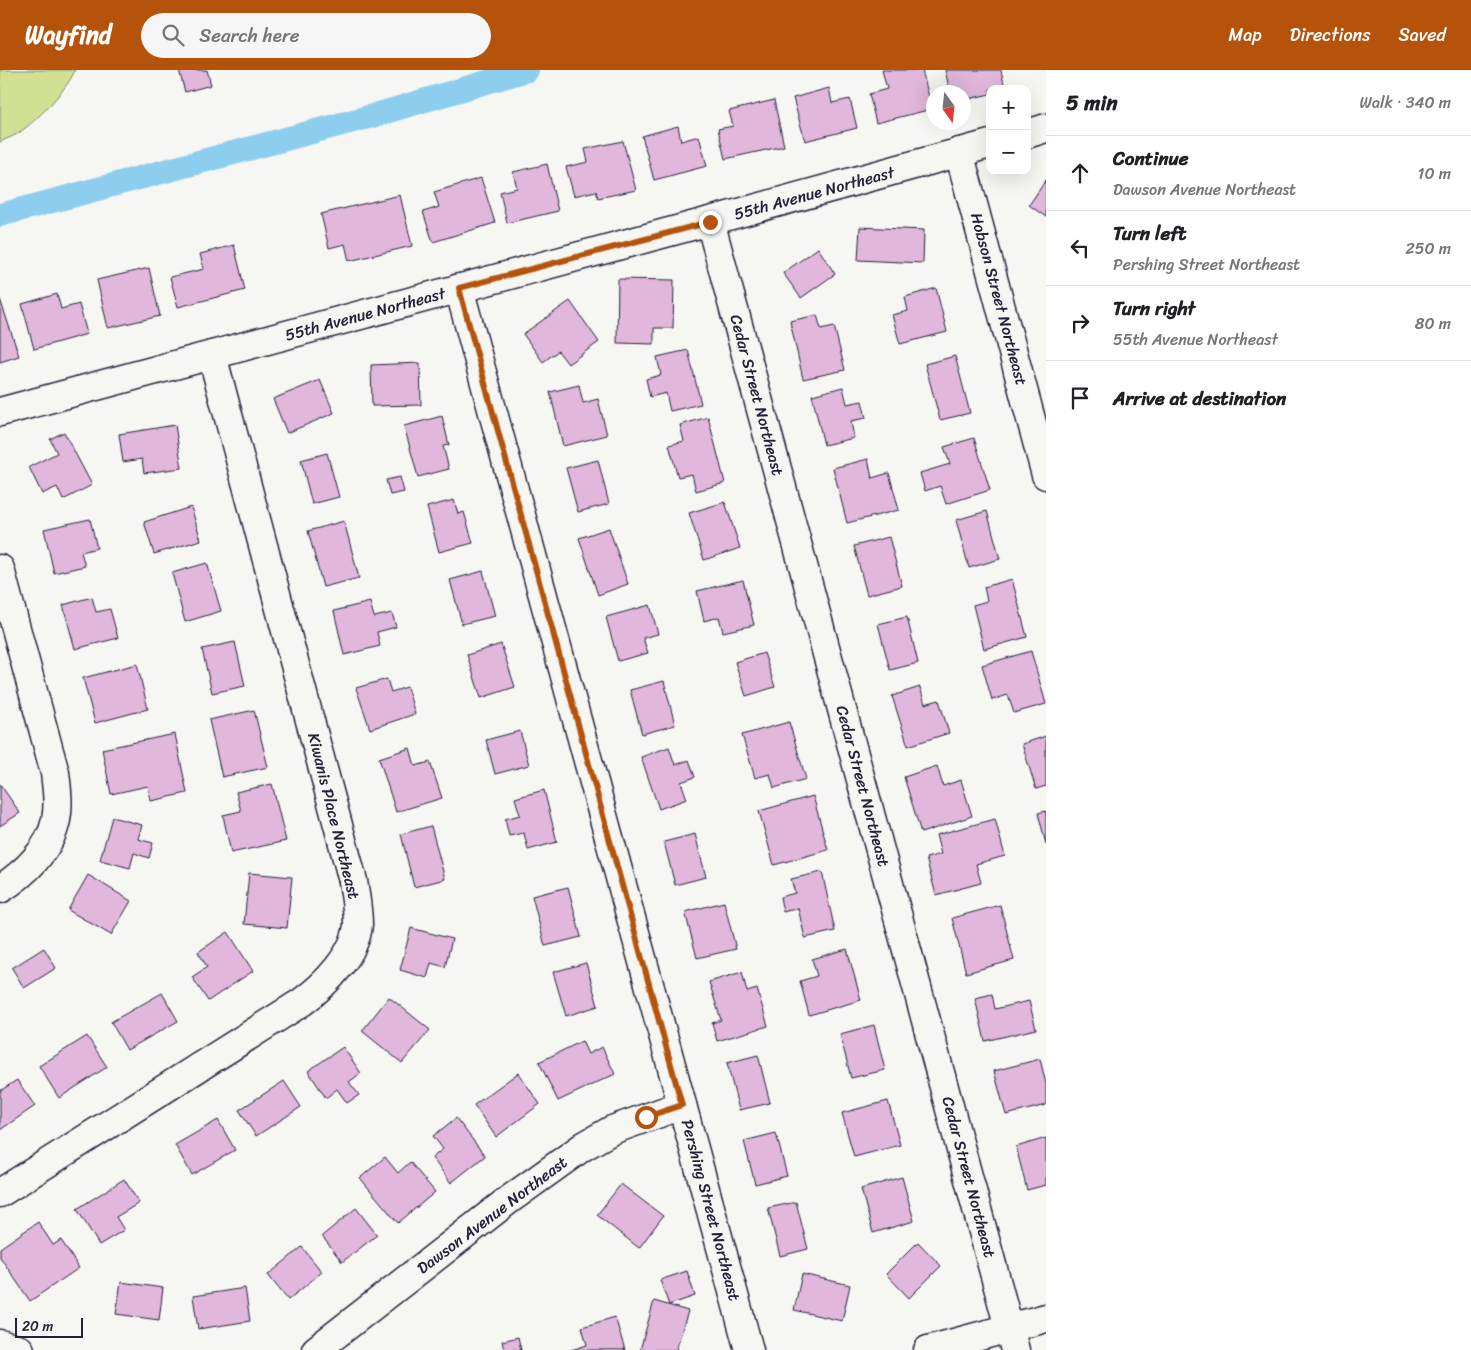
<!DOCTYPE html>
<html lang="en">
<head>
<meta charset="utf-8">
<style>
	body { margin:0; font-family:Sriracha,sans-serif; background:#f6f6f6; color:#202124 }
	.controls { position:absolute; right:15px; top:15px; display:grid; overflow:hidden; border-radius:10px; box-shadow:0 5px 20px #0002 }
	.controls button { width:45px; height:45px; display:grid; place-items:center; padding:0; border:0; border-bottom:1px solid #e0e0e0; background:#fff; color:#202124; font:25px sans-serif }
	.compass { position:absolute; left:926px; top:15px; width:45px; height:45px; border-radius:50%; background:#fff; box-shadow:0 5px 20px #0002; rotate:165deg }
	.scale { position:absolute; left:15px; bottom:12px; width:68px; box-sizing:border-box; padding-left:5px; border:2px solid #22223b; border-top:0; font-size:14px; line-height:18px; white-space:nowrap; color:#22223b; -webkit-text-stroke:4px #f6f6f2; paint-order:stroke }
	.stop { position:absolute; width:15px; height:15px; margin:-11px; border:4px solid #b45309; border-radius:50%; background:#fff }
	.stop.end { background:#b45309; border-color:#fff; box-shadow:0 1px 5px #0008 }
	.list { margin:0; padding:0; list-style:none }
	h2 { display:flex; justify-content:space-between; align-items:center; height:65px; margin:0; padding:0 20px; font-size:21px }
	h2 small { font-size:16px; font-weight:400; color:#757577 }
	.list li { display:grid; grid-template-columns:32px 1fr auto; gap:15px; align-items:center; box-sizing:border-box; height:75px; padding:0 20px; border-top:1px solid #e0e0e0 }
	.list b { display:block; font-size:19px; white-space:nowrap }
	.list p { margin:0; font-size:16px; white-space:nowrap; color:#757577 }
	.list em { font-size:16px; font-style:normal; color:#757577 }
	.icon { flex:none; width:28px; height:28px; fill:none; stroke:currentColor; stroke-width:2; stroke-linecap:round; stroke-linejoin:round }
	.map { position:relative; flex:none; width:1046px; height:1280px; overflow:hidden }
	header { display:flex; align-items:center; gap:30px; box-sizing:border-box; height:70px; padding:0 25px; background:#b45309; color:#fff }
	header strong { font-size:24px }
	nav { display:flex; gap:28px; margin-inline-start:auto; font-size:18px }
	.search { width:350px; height:45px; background:#f6f6f6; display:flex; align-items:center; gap:12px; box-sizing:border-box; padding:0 18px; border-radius:28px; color:#757577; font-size:19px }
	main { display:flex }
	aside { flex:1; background:#fff }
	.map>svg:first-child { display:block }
	.green { fill:#d1e194; stroke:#7a8268 }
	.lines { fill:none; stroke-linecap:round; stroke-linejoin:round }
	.canal { stroke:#8dceef; stroke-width:24 }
	.building { fill:#e1b7dc; stroke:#22223b }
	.minor-casing { stroke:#22223b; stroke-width:31 }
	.minor { stroke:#f6f6f2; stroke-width:28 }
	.route { stroke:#b45309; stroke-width:6 }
	.labels { text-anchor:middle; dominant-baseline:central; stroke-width:4; stroke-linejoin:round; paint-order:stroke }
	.street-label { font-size:16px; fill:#22223b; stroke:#f6f6f2 }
</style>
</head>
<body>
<header>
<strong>Wayfind</strong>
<div class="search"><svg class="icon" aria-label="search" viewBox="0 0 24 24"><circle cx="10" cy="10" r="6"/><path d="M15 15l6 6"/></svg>Search here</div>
<nav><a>Map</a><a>Directions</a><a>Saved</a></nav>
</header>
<main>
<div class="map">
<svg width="1046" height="1280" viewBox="0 0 1046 1280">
	<rect width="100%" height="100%" fill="#f6f6f2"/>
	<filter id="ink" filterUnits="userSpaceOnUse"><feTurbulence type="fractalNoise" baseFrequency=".02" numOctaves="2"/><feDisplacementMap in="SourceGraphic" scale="10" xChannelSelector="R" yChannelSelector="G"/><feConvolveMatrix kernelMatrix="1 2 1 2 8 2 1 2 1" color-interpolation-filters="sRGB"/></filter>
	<g filter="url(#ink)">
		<!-- green -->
		<path class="green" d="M0,0h75c-7,18 -35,47 -51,59 -6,6 -16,9 -24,13z"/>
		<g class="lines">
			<!-- canal -->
			<path class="canal" d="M0,145l372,-99 155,-46"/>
		</g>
		<!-- building -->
		<g class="building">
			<path d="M179,0h28l4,15 -26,7z"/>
			<path d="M882,0h40l10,39 -56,14 -7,-29 18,-5z"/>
			<path d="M945,0h56l4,19h-15v5l-26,6v-8h-14z"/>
			<path d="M829,18l3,15 18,-4 7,29 -52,13 -12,-43z"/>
			<path d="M774,30l10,46 -59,13 -7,-30 15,-3 -4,-15z"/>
			<path d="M678,56l3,15 18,-5 8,30 -53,14 -12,-44z"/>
			<path d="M623,71l13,49 -38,8 -2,-7 -22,5 -8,-29 22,-5 -3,-13z"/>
			<path d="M547,94l11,47 -51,12 -7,-31 17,-4 -4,-16z"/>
			<path d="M481,108l14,45 -62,19 -10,-30 16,-5 -5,-15z"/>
			<path d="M1046,110v37l-17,-12z"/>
			<path d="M400,125l12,51 -63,15 -4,-17 -16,4 -8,-34z"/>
			<path d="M860,157l64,3 -1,33 -65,-3z"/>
			<path d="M234,175l11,45 -67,17 -8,-30 34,-8 -4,-15z"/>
			<path d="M818,178l17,26 -34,24 -18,-25z"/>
			<path d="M149,198l11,48 -52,12 -11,-48z"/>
			<path d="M618,209l56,1 -1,48h-19v16l-37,-1z"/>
			<path d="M936,218l11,44 -47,12 -8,-29 16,-4 -3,-14z"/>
			<path d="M57,224l4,15 18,-5 8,30 -53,15 -12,-45z"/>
			<path d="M0,229l19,57 -19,6z"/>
			<path d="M570,231l29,41 -31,22 -10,-13 -15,11 -20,-28z"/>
			<path d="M817,245l4,14 13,-3 11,44 -42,9 -13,-58z"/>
			<path d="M688,280l13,54 -31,7 -4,-18 -16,4 -4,-18 15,-4 -4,-18z"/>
			<path d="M955,286l15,57 -30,7 -15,-56z"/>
			<path d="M420,293l1,42 -49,1 -1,-41z"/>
			<path d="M320,310l14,33 -47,20 -14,-34z"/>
			<path d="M579,315l4,18 15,-4 9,36 -44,11 -13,-54z"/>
			<path d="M843,317l4,17 15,-3 4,17 -15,3 3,17 -30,7 -12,-50z"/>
			<path d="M442,346l7,29 -6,1 6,23 -31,8 -14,-51z"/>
			<path d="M708,347l17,66 -29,8 -4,-17 -14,3 -9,-32 15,-4 -4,-16z"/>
			<path d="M175,355l7,43 -38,5 -2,-14 -19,3 -4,-28z"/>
			<path d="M64,362l28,53 -29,15 -6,-13 -15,7 -13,-27 28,-14 -7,-14z"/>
			<path d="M974,368l16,52 -44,14 -6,-18 -15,5 -5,-18 30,-9 -6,-17z"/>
			<path d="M327,383l12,44 -27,7 -11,-44z"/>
			<path d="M868,389l4,19 17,-5 10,37 -52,13 -14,-55z"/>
			<path d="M598,390l11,44 -31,8 -12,-44z"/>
			<path d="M400,407l4,15 -14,3 -4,-15z"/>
			<path d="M454,430l4,14 6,-2 9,31 -34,9 -12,-45z"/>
			<path d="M725,432l15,46 -36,12 -15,-47z"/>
			<path d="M191,437l10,33 -47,14 -10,-32z"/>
			<path d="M987,441l13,48 -31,9 -13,-48z"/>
			<path d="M90,449l7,29 -16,4 4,14 -31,7 -10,-44z"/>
			<path d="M344,451l15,57 -36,9 -15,-56z"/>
			<path d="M609,458l19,56 -30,11 -19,-57z"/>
			<path d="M889,467l13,49 -35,9 -13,-49z"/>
			<path d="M207,493l14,48 -36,11 -13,-49z"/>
			<path d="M483,501l12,45 -33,8 -12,-44z"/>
			<path d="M1012,509l15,58 -43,12 -11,-44 14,-4 -3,-14z"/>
			<path d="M743,510l11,45 -31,7 -4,-15 -15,4 -7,-30z"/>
			<path d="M92,527l4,15 14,-3 8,29 -43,11 -12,-44z"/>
			<path d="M370,532l4,15 18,-4 4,14 -19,5 3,14 -36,9 -10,-44z"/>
			<path d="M650,535l8,29 -15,4 5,15 -30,8 -12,-44z"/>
			<path d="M907,547l11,46 -28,7 -12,-46z"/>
			<path d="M235,572l10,44 -33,7 -10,-44z"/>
			<path d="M501,574l14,43 -34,11 -14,-43z"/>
			<path d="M1031,581l15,53 -32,9 -6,-18 -16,5 -10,-35z"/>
			<path d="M764,583l11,34 -29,9 -11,-34z"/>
			<path d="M137,594l11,45 -53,14 -12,-45z"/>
			<path d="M387,609l4,13 16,-5 8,27 -45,15 -14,-41z"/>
			<path d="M664,611l11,44 -33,9 -12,-44z"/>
			<path d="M920,617l5,17 14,-4 10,33 -41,13 -16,-50z"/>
			<path d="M254,640l14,57 -46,10 -13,-57z"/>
			<path d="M789,652l17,57 -32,9 -4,-14 -15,4 -13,-43z"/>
			<path d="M520,661l9,34 -34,9 -9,-34z"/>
			<path d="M175,664l12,59 -36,8 -3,-15 -37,8 -9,-45z"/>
			<path d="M1046,666v50l-10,3 -14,-45z"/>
			<path d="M669,677l6,18 14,-5 6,17 -14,5 6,17 -28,10 -18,-52z"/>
			<path d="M410,678l5,18 15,-4 12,36 -46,14 -17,-54z"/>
			<path d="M937,696l6,20 18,-6 11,36 -51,17 -17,-56z"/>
			<path d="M0,714l20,29 -20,13z"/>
			<path d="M272,714l14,57 -55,12 -8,-38 18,-4 -5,-19z"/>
			<path d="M544,720l13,52 -29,8 -4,-17 -15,3 -4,-17 15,-4 -5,-17z"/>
			<path d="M813,726l15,54 -54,15 -15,-54z"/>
			<path d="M1046,741v33l-8,-31z"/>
			<path d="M112,747l30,8 -4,14 15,4 -4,15 -15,-5 -4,15 -30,-8z"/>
			<path d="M995,749l10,37 -29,8 5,19 -45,12 -10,-37 15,-4 -5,-19z"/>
			<path d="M431,756l14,53 -31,8 -13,-53z"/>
			<path d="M695,764l11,43 -31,8 -11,-43z"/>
			<path d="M822,802l13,59 -30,7 -7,-30 -15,4 -3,-15 15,-4 -4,-14z"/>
			<path d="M249,803l43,4 -5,51 -43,-4z"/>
			<path d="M88,805l43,26 -20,34 -43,-25z"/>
			<path d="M568,817l13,50 -36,9 -13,-50z"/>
			<path d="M724,832l12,47 -39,9 -12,-46z"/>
			<path d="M1000,835l14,55 -48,13 -14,-55z"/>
			<path d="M411,858l41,11 -7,28 -14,-4 -4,15 -27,-8z"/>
			<path d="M228,862l25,39 -45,30 -16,-24 15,-10 -9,-15z"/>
			<path d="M44,878l12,20 -32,20 -12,-20z"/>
			<path d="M847,879l14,51 -52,15 -9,-34 17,-5 -5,-17z"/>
			<path d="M586,893l12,43 -32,10 -13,-44z"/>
			<path d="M742,902l5,20 10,-3 11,37 -51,15 -5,-18 9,-3 -12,-38z"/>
			<path d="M162,923l16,28 -51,29 -16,-28z"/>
			<path d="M992,924l3,15 34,-8 7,28 -51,12 -10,-43z"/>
			<path d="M389,927l41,33 -28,33 -40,-32z"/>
			<path d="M874,955l11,45 -34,8 -11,-44z"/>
			<path d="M87,966l20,31 -48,31 -20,-32z"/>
			<path d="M582,971l6,13 14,-7 13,27 -57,27 -19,-39z"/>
			<path d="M343,977l18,26 -12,9 10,13 -12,8 -10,-14 -11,9 -18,-27z"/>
			<path d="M758,985l12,48 -31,7 -12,-47z"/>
			<path d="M1040,989l6,25v21l-40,10 -12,-44z"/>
			<path d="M518,1003l22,31 -44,33 -22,-32z"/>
			<path d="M17,1010l18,26 -35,24v-39z"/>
			<path d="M284,1011l17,26 -45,29 -17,-26z"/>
			<path d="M888,1031l12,44 -46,12 -12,-44z"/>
			<path d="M456,1048l29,38 -34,27 -19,-25 11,-9 -10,-13z"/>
			<path d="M218,1050l17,30 -43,25 -17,-30z"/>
			<path d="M776,1063l11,43 -32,8 -11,-43z"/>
			<path d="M1046,1068v47l-19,5 -11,-43z"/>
			<path d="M385,1087l13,16 12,-11 25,30 -37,31 -38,-45z"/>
			<path d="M902,1107l12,44 -41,12 -12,-44z"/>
			<path d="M124,1109l15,24 -23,14 8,13 -25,15 -22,-36z"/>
			<path d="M621,1114l42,32 -24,32 -42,-33z"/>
			<path d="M796,1132l12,47 -28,7 -12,-48z"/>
			<path d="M356,1138l21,27 -35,27 -20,-26z"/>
			<path d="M38,1152l15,23 8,-5 18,28 -49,33 -30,-44v-9z"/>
			<path d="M918,1172l23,24 -32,32 -23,-24z"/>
			<path d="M302,1177l20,25 -34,28 -20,-25z"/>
			<path d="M687,1201l8,25 -26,9 -9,-25z"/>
			<path d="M802,1204l48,11 -8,36 -48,-11z"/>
			<path d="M121,1212l42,6 -4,32 -43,-6z"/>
			<path d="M245,1218l5,33 -52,8 -5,-33z"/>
			<path d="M654,1231l34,10 -12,39h-36z"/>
			<path d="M615,1247l10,33h-54l16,-5 -5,-18z"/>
			<path d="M518,1267l3,13h-17l-2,-9z"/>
		</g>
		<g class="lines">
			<defs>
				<g id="minor">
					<path d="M1027,64l19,-6"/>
					<path d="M959,82l87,323"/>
					<path d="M710,151l305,1129"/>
					<path d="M459,218l290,1062"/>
					<path d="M0,342l710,-191 280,-77"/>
					<path d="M0,499l55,204c2,16 4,32 1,47 -6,30 -32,54 -56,69"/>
					<path d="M0,1123l302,-191c23,-17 54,-48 56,-78 0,-15 -3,-29 -5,-43l-141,-526"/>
					<path d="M0,1274l20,6"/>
					<path d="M316,1280l190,-148 78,-56 28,-16 70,-25"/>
					<path d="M928,1280l118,-32"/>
				</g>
			</defs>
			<!-- minor casing -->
			<use href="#minor" class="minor-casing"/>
			<!-- minor -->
			<use href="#minor" class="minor"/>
		</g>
	</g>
	<g class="lines" filter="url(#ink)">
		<!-- route -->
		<path class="route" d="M646,1047l36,-12 -223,-817 251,-66"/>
	</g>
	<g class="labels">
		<!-- street labels -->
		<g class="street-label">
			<text transform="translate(814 123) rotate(-15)">55th Avenue Northeast</text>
			<text transform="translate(999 229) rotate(75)">Hobson Street Northeast</text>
			<text transform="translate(365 244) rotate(-15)">55th Avenue Northeast</text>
			<text transform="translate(757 325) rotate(75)">Cedar Street Northeast</text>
			<text transform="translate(863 716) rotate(75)">Cedar Street Northeast</text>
			<text transform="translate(334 746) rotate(76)">Kiwanis Place Northeast</text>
			<text transform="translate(969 1107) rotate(75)">Cedar Street Northeast</text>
			<text transform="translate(711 1140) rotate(75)">Pershing Street Northeast</text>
			<text transform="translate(492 1145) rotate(-37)">Dawson Avenue Northeast</text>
		</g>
	</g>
</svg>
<div class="controls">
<button>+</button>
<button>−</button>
</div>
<svg class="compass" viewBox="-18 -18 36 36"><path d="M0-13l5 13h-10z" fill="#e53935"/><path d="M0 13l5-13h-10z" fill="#757577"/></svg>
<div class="scale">20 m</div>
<div class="stop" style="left:646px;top:1047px"></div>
<div class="stop end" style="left:710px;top:152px"></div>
</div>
<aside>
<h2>5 min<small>Walk · 340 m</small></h2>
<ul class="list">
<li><svg class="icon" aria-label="ahead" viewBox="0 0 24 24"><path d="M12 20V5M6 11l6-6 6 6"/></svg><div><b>Continue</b><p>Dawson Avenue Northeast</p></div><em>10 m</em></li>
<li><svg class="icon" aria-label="left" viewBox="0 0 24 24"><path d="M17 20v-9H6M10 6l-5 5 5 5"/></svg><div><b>Turn left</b><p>Pershing Street Northeast</p></div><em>250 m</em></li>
<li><svg class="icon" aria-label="right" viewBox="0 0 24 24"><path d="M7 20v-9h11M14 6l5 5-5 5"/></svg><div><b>Turn right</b><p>55th Avenue Northeast</p></div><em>80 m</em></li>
<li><svg class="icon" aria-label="arrive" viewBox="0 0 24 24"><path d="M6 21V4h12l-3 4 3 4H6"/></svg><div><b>Arrive at destination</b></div></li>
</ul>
</aside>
</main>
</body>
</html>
